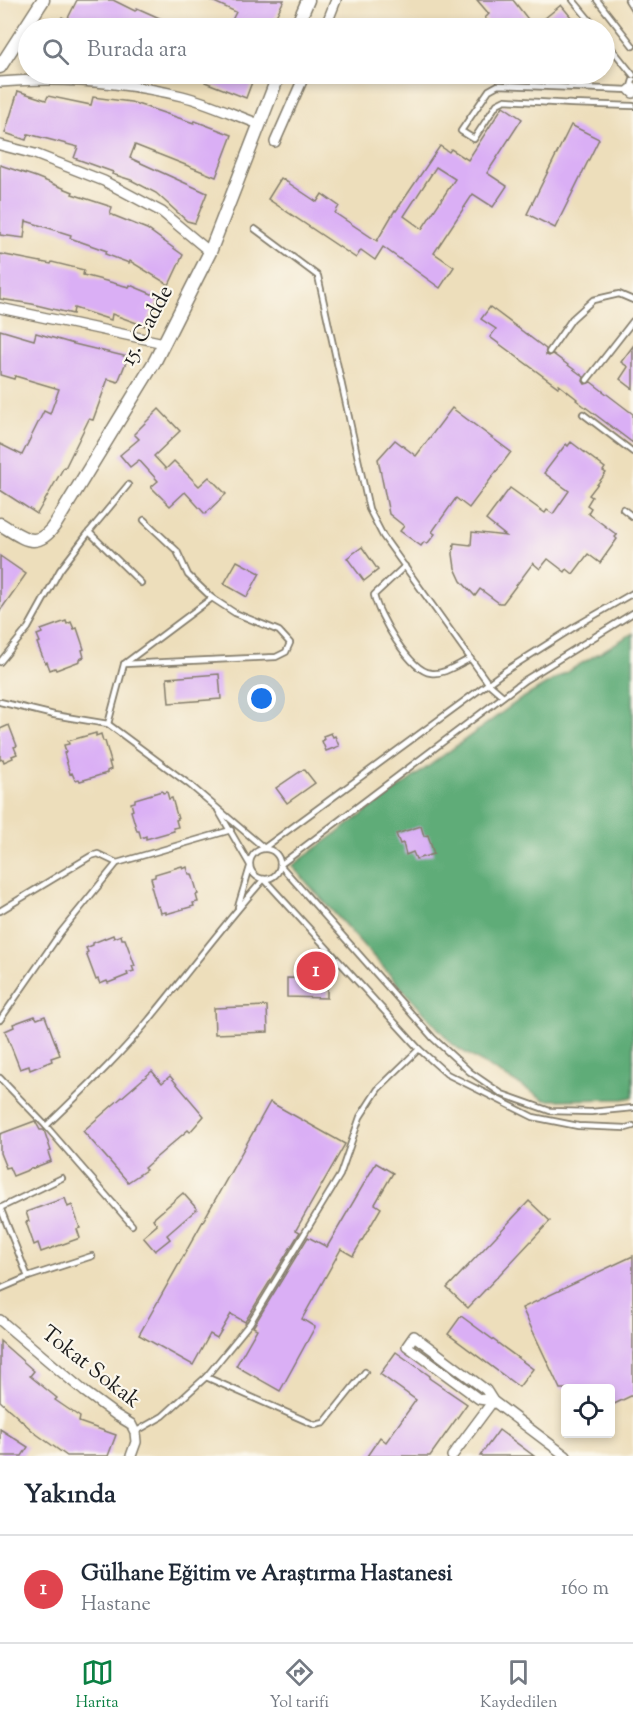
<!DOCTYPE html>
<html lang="tr">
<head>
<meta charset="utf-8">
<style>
	body { margin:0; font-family:"Sorts Mill Goudy",serif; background:#f2f2f3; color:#1f2937 }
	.controls { position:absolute; right:18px; bottom:18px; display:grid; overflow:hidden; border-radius:6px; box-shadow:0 3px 9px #0003 }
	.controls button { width:54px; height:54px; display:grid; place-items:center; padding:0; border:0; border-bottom:2px solid #e0e1e3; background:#fff; color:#1f2937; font:30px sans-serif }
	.you { position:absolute; left:262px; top:699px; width:21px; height:21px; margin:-15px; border:4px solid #fff; border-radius:50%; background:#1a73e8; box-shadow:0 0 0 9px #1a73e833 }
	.badge { display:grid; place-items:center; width:39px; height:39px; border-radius:50%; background:#0b8043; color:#fff; font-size:20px; font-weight:700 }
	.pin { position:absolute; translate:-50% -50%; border:3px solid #fff; box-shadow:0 2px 6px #0006 }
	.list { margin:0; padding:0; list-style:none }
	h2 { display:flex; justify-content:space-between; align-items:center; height:78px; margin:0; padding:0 24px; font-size:26px }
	h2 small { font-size:20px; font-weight:400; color:#747a83 }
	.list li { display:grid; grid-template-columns:39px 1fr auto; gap:18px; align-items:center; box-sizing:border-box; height:108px; padding:0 24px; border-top:2px solid #e0e1e3 }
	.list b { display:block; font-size:22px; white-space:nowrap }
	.list p { margin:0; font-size:20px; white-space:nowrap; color:#747a83 }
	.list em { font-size:20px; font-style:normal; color:#747a83 }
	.icon { flex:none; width:33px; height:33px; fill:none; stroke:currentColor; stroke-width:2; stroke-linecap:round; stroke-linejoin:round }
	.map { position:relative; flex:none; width:633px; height:1456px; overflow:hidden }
	.search { position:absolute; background:#fff; box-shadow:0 3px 9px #0003; left:18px; right:18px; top:18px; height:66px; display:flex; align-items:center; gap:15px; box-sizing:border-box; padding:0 21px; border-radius:33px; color:#747a83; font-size:22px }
	.sheet { height:186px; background:#fff }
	nav { display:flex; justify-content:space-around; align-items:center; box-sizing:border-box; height:84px; border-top:2px solid #e0e1e3; background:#fff; font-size:16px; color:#747a83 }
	nav a { display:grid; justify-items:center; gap:3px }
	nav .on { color:#0b8043 }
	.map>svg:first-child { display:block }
	.forest { fill:#5eac78; stroke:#3d644a; stroke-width:1.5 }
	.building { fill:#daaff5; fill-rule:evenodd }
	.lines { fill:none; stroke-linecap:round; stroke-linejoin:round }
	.service-casing { stroke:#847d6c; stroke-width:8 }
	.minor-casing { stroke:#847d6c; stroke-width:12 }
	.tertiary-casing { stroke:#847d6c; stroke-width:15 }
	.service { stroke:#fff; stroke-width:4.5 }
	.minor { stroke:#fff; stroke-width:9 }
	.tertiary { stroke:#fff; stroke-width:12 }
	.labels { text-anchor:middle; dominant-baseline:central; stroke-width:4.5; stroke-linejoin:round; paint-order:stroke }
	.street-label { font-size:22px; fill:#1c1c1c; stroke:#fbf7ec }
</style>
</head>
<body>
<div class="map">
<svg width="633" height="1456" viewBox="0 0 633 1456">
	<rect width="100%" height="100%" fill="#fbf7ec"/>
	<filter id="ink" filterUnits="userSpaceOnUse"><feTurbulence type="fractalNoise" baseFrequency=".0167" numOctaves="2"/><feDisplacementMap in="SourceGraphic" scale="12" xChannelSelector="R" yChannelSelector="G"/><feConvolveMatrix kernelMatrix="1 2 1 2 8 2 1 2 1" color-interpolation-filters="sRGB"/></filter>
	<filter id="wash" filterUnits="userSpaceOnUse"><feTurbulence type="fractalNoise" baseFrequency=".008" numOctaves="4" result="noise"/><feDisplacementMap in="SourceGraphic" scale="24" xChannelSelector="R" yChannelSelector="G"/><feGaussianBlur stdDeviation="1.35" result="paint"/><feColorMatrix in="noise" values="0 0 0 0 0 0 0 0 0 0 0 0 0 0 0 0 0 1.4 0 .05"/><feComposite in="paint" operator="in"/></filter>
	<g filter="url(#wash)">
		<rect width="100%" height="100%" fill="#eddebb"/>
		<!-- forest -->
		<path class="forest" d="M633,633v464l-10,2 -78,1 -91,-54 -162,-180 226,-165z"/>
		<g id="blocks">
			<!-- building -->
			<g class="building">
				<path d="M77,0h36l22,11 2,-3 45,20h-129l9,-11 5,3z"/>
				<path d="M210,0h74l-14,28h-42l8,-16z"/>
				<path d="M477,0h36l21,27 27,-22 15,18 -6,5h-70l-3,-4 -4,4 -8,-10 4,-4z"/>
				<path d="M208,74h47l-9,24 -41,-16z"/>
				<path d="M18,91l28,9 2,-4 43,9 2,-8 38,5 63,21 1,-2 37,14 -16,42 -81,-32 -5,13 77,35 -12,30 -8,-2 -31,-28 -25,-13 -19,-6 1,-2 -39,-14 4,-11 -50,-13 -2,6 -21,-7z"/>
				<path d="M503,106l19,13 -35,54 20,13 -14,21 -20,-13 -39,59 20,14 -14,21 -57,-41 -8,13 -14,-10 -5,8 -88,-59 13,-21 36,24 5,-8 17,12 -4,7 42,28 18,-31 1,1 44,-65 9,6 2,-3 17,11zM436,167l19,12 -33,50 -18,-13z"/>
				<path d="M571,125l28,14 -44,89 -28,-14z"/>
				<path d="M0,165l36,12 37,15 -1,2 40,13 -2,7 37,15 36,26 -14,30 -39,-24 -1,2 -24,-9 2,-3 -37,-13 1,-3 -45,-14 -2,17 -24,-3z"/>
				<path d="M0,254l51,10 1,-2 32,8 -1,5 46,12 1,-2 29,12 -14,29 -33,-12 -1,6 -37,-12 -1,6 -41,-10 -32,-5z"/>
				<path d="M490,307l56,42v6l3,1 4,-2 31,23 -1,4 2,3 6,-2 42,32v29l-57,-43 1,-1 -18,-14 -1,2 -68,-50 6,-8 -15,-10z"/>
				<path d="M0,330l34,10 2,-7 38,11 54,13 -10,25 -10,-3 -15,41 -4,-1 -24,49 -1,-1 -27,47 -37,-24v-46l22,11 22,-44 6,3 9,-25 -44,-13 -1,3 -14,-4z"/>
				<path d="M633,346v43l-13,-10 8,-12 -7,-5z"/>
				<path d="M452,408l59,44 -42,56 -13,-10 -24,34 3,2 -8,10 -3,-2 -3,4 -21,-15 4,-5 -15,-12 -11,-55 17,-19 21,16z"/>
				<path d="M159,409l21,22 -26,25 12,13 8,-8 25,25 10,-9 17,17 -21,20 -20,-22 -15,14 -19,-19 7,-6 -19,-21 -9,7 -10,-12 19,-16 -5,-5z"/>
				<path d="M571,442l34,26 -2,3 3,2 -17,22 3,2 -5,8 4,3 -3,5 29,22 -2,2 2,2 -17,24 -12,-9 -15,20 -6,-5 -2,3 -17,-13 -8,10 -7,-6 -30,40h-4l-19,-14 -5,7 -14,-15 -6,-13 -2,-14 1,-11 17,2 1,-13 34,4 -20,-16 24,-32 35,25 2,-3 6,4 16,-23 -25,-18 22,-29 2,2z"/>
				<path d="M362,547l16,23 -14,11 -17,-23z"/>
				<path d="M0,556l26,18 -26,37z"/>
				<path d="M237,561l23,12 -13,24 -23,-13z"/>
				<path d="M66,621l1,3 4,-2 3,7 3,-1 7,21 -2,1 2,7 -4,2v2l-24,9 -1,-2 -5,2 -3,-8 -2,1 -8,-20 3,-1 -3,-7 5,-2 -1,-3z"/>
				<path d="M219,674l2,25 -52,4 -2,-25z"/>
				<path d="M9,725l8,21 -3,1 3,7 -5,2 1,2 -9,4 -1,-3 -3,1v-31z"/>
				<path d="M96,733v3l5,-2 2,7h2l6,21h-2l2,7 -4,2v2l-13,4 -14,4 -1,-2 -4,1 -3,-7 -2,1 -6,-21 2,-1 -2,-7 5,-1 -1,-3z"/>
				<path d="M331,733l2,4 2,-1 4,10 -13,5 -4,-10 2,-1 -1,-4z"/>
				<path d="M304,769l11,14 -28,20 -11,-15z"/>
				<path d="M162,791l1,2 4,-1 2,7 3,-1 6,21 -2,1 2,7 -5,1 1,3 -28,8v-3l-5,2 -2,-7h-2l-6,-20 2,-1 -2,-7 4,-1v-3z"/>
				<path d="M421,826l3,10 4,-1 6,19 -18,5 -3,-7 -7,3 -3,-12 -3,1 -4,-10z"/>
				<path d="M182,866l1,3 4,-2 2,7h3l6,20 -2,1 2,7 -5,1 1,3 -28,8v-2l-5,1 -2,-7 -2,1 -6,-21 2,-1 -2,-7 4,-1v-3z"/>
				<path d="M113,935l1,3 7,-3 1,4h3l10,27h-3l2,5 -7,2 1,2 -20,8 -1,-2 -7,3 -2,-5 -2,1 -10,-27 2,-1 -2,-4 7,-3v-2z"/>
				<path d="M287,978l40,1v19l-40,-1z"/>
				<path d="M267,1006l1,26 -53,2 -1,-26z"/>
				<path d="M35,1016l2,3 8,-3 15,39 -9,3 1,3 -22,9 -1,-4 -9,3 -15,-38 9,-4 -1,-3z"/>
				<path d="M152,1071l10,12 8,-7 34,40 -14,16 -2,-2 -44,38 2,2 -18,12 -45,-51z"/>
				<path d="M270,1102l75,42 -49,86 4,2 -54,88 -1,2 -14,-8 -14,24 -7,-4 -17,31 -54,-30z"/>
				<path d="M35,1121l5,9h4l7,21 -3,1 3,9 -38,15 -4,-9 -3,1 -6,-15v-19z"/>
				<path d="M376,1163l17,10 -18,31 6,4 -28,48 -12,-7 -39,70 13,8 -35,64 -44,-25 21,-37 -4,-2 55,-90 19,10z"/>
				<path d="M183,1193l14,16 -30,26 3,4 -15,12 -12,-14 14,-12 -4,-6z"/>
				<path d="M65,1198l3,9 4,-2 8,23 -3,1 3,9 -39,14 -3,-9 -4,2 -8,-23 3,-1 -3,-9z"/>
				<path d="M529,1201l21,20 -82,87 -21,-20z"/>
				<path d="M633,1256v139l-23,11v-17h-50l-38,-81z"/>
				<path d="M461,1316l72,53 -14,18 -71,-53z"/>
				<path d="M0,1341l34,30 -4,5 27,22 -2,2 25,17 -1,5 37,13 -8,21h-41l-32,-23 -35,-32z"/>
				<path d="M396,1352l34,24 -1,2 38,26 -37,52h-63l13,-19 6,5 30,-42 -36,-26z"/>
				<path d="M0,1429l28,18 -6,9h-22z"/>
				<path d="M499,1430l35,26h-54z"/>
			</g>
		</g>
	</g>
	<g filter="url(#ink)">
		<use href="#blocks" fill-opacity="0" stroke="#847d6c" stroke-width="1.5"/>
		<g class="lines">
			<defs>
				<g id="service">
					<path d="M573,0l23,28"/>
					<path d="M597,0l36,46"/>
					<path d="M628,0l5,8"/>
					<path d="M604,39l29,36"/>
					<path d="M633,80l-3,10 -132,-5 -9,5 -28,41 13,8 23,-35 8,-4 67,4 61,2"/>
					<path d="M255,229l63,47 51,233 14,27 105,147 15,13"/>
					<path d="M549,352l23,-33 21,-19 26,-6 14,6"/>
					<path d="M587,380l46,-59"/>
					<path d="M583,414l50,38"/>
					<path d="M623,509l10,8"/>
					<path d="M89,532l39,-47"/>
					<path d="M405,566l-31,29c4,20 36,76 57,78 13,2 27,-9 39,-14"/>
					<path d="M633,613l-108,67 -245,185 153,173 37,34 32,22 48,17 41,1 42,-4"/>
					<path d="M0,662l28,-34 32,-58 29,-38 52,51"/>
					<path d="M124,664l152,-7 10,-5 4,-9 -11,-12 -44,-18 -23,-15 -24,-23 -11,-24 -33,-31"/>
					<path d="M0,702l54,13 54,9 82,61 74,63 241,-177 71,-45 57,-33"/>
					<path d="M108,724l16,-60 88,-66"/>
					<path d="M218,810l32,55"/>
					<circle cx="265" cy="864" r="15"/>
					<path d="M238,907l12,-40"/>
					<path d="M0,911l91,-55 7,-2 19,9"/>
					<path d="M0,1020l61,-88 56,-69 114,-33"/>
					<path d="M0,1078l46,48"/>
					<path d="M0,1207l28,70 64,-21"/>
					<path d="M0,1208l62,-30"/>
					<path d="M132,1225l-86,-99c35,-34 71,-67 102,-105 39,-47 75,-96 116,-142l155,170 28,25 86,43 45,9 48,2 7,-2"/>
					<path d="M0,1289l28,-12"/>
					<path d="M206,1377l109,48 9,-2 41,-51"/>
					<path d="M135,1432l28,-16 43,-39 44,-54 90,-148 20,-58 18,-28 41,-40"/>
				</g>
				<g id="minor">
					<path d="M325,28l11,-28"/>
					<path d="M0,82c61,-5 123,0 182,14 26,6 52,19 77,28"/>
					<path d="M633,88l-3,2 3,3"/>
					<path d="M275,142l30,-68"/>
					<path d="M0,145l35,9 69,27 58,31 48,40"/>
					<path d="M0,308l164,35"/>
					<path d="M0,1320l85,72 31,23 15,9 4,8 1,10 -5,14"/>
					<path d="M493,1401l-14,-2 -72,-53 7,-10 72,54 7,11 73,55"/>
					<path d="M452,1456l41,-55"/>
				</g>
				<g id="tertiary">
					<path d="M296,28l12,-28"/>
					<path d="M0,67l43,-67"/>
					<path d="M0,524c24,14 37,28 56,-1l99,-162 55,-109 69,-178"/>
				</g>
			</defs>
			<!-- service casing -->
			<use href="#service" class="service-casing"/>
			<!-- minor casing -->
			<use href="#minor" class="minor-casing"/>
			<!-- tertiary casing -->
			<use href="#tertiary" class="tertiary-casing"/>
			<!-- service -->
			<use href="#service" class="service"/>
			<!-- minor -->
			<use href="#minor" class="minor"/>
			<!-- tertiary -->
			<use href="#tertiary" class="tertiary"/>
		</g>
	</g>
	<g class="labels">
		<!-- street labels -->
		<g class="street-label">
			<text transform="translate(148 326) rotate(-62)">15. Cadde</text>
			<text transform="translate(90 1368) rotate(38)">Tokat Sokak</text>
		</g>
	</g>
</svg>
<div class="controls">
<button><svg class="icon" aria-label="locate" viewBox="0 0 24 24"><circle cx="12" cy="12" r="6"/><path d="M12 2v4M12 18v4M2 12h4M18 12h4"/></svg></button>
</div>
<div class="you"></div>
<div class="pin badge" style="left:316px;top:971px;background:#e0444e">1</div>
<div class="search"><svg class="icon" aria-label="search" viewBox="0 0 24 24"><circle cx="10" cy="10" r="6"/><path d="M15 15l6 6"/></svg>Burada ara</div>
</div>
<section class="sheet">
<h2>Yakında<small></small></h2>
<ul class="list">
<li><span class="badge" style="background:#e0444e">1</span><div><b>Gülhane Eğitim ve Araştırma Hastanesi</b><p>Hastane</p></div><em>160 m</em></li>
</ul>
</section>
<nav>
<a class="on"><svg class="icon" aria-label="map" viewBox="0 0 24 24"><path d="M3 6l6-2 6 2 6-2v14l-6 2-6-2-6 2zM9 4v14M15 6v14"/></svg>Harita</a>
<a><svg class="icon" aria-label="directions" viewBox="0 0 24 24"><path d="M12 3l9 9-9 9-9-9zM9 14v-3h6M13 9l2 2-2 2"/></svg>Yol tarifi</a>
<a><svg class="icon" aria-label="saved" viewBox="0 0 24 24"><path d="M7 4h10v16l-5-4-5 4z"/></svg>Kaydedilen</a>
</nav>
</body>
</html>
